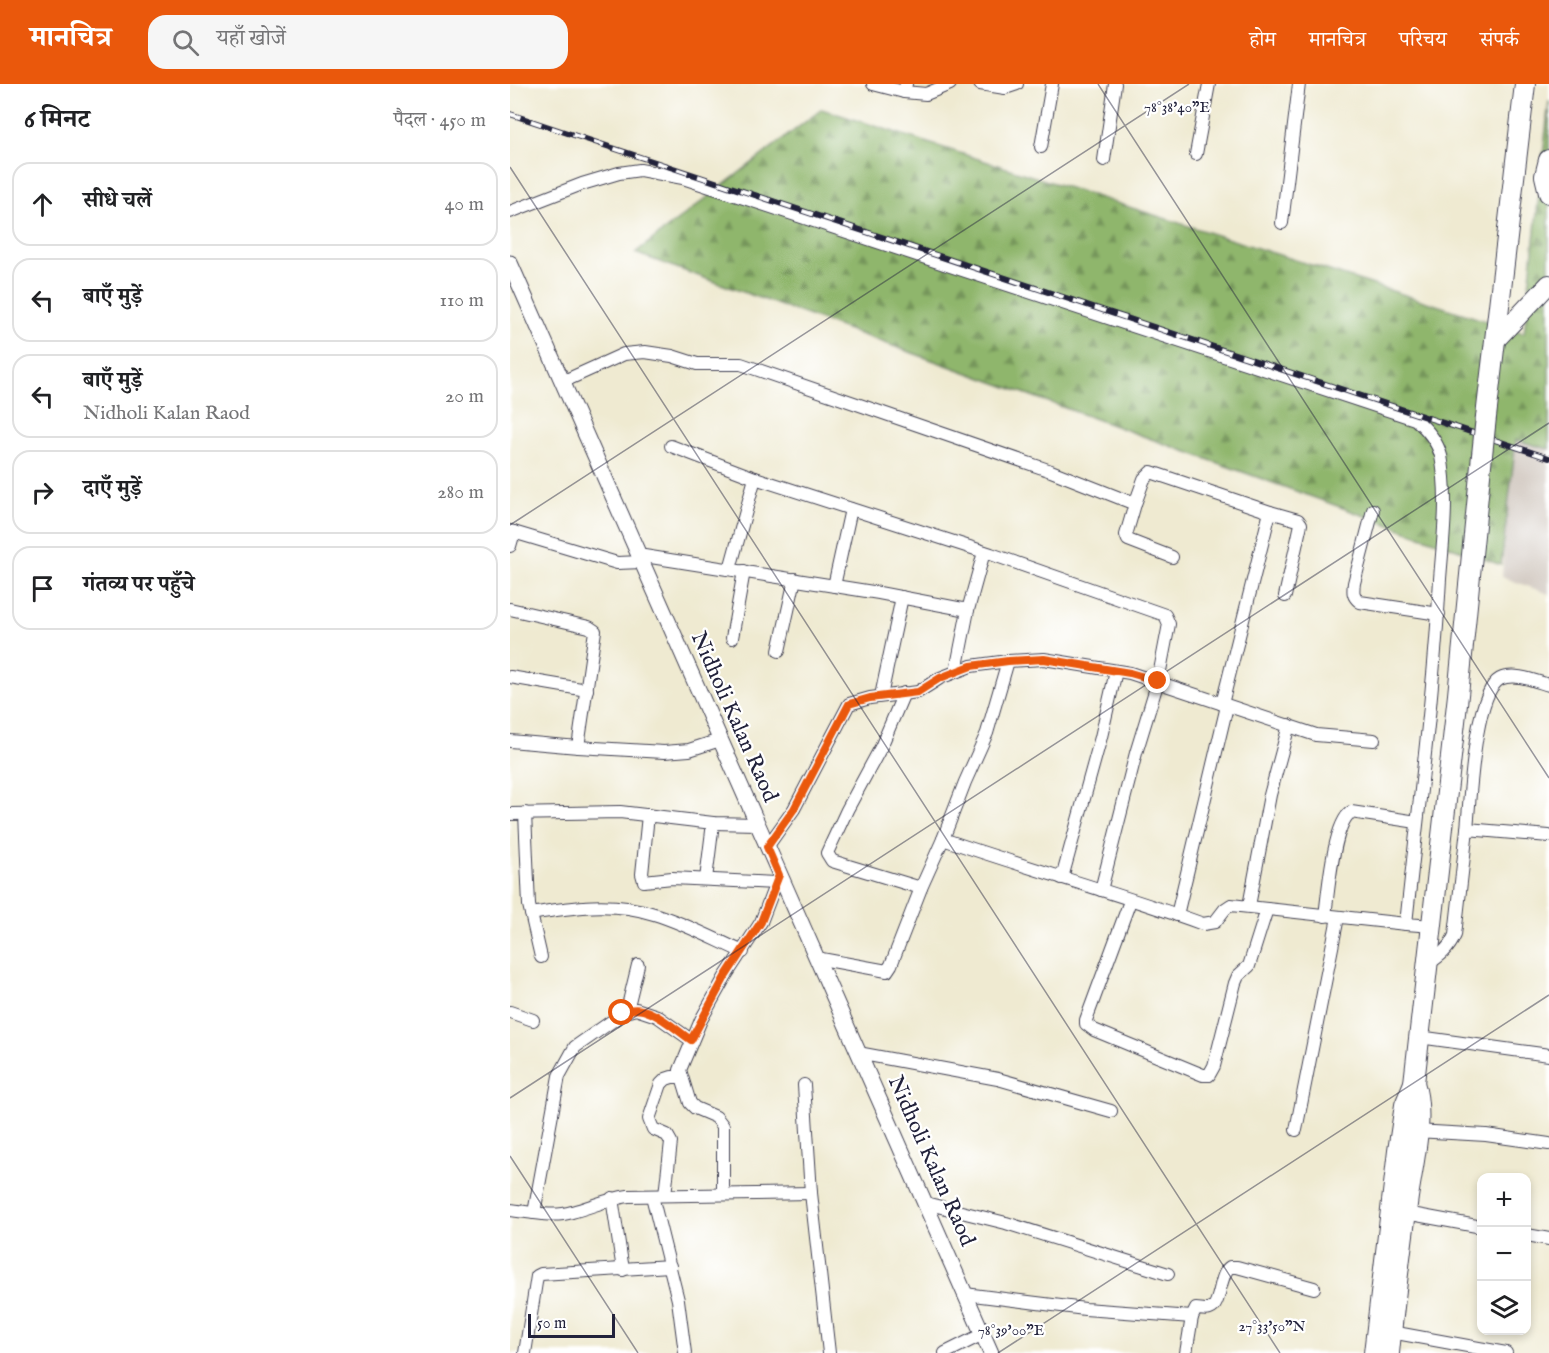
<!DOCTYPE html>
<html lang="hi">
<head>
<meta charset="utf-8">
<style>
	body { margin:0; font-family:"IM FELL English","Noto Serif Devanagari",serif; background:#f6f6f6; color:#202124 }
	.controls { position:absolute; right:18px; bottom:18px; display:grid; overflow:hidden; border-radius:12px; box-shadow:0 3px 9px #0003 }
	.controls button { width:54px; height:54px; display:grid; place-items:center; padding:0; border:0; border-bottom:2px solid #e0e0e0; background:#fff; color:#202124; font:30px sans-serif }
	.scale { position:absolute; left:18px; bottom:15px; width:87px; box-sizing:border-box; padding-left:6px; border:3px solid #22223b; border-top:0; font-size:16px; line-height:21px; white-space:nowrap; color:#22223b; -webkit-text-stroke:4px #fff; paint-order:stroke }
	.stop { position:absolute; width:18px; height:18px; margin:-14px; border:4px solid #ea580c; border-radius:50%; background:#fff }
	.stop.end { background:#ea580c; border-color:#fff; box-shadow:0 2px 6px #0008 }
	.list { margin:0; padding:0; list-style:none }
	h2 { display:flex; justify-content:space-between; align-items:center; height:78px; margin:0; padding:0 24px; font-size:26px }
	h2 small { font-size:20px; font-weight:400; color:#757577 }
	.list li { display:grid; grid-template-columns:39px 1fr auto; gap:18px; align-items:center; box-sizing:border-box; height:84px; margin:0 12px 12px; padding:0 12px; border:2px solid #e0e0e0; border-radius:18px }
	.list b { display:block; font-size:22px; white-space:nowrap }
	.list p { margin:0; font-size:20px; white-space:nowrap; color:#757577 }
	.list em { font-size:20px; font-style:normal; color:#757577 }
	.icon { flex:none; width:33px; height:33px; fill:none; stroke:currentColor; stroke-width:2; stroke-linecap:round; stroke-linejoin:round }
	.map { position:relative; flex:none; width:1039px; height:1269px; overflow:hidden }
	header { display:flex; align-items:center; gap:36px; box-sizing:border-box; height:84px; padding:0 30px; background:#ea580c; color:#fff }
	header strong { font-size:28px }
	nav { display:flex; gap:33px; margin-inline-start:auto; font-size:21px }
	.search { width:420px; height:54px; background:#f6f6f6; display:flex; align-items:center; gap:15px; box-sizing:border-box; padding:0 21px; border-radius:18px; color:#757577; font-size:22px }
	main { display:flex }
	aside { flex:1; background:#fff }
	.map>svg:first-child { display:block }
	.industrial { fill:#ccc2b9 }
	.forest { fill:url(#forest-firs); stroke:#586c54; stroke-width:1.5 }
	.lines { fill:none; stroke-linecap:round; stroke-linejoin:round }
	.minor-casing { stroke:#414052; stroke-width:14 }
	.tertiary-casing { stroke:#414052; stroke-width:17 }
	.secondary-casing { stroke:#414052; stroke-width:20 }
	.primary-casing { stroke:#414052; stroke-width:22 }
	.minor { stroke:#fff; stroke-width:12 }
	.tertiary { stroke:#fff; stroke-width:15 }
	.secondary { stroke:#fff; stroke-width:18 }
	.primary { stroke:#fff; stroke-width:20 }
	.rail-casing { stroke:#22223b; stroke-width:6 }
	.rail { stroke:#fff; stroke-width:4; stroke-dasharray:11; stroke-linecap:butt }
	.primary-bridge-casing { stroke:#414052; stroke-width:22; stroke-linecap:butt }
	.primary-bridge { stroke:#fff; stroke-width:20 }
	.route { stroke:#ea580c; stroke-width:8 }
	.ticks { fill:none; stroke:#22223b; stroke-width:1.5; stroke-opacity:0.45 }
	.labels { text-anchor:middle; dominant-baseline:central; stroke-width:4.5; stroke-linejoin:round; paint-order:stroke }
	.street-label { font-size:22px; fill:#22223b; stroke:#fff }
	.ticks-label { font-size:15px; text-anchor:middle; fill:#22223b; stroke:#fff; stroke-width:4.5; stroke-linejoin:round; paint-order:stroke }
</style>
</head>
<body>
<header>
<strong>मानचित्र</strong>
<div class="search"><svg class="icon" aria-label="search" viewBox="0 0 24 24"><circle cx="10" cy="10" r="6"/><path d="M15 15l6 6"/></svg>यहाँ खोजें</div>
<nav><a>होम</a><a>मानचित्र</a><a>परिचय</a><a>संपर्क</a></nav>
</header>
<main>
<aside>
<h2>6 मिनट<small>पैदल · 450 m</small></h2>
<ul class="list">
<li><svg class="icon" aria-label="ahead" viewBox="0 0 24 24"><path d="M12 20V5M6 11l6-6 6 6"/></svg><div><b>सीधे चलें</b></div><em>40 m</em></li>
<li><svg class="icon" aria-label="left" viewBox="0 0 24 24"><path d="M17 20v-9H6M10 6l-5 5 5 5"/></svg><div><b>बाएँ मुड़ें</b></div><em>110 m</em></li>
<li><svg class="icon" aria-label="left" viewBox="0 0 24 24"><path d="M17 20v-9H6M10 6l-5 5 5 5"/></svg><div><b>बाएँ मुड़ें</b><p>Nidholi Kalan Raod</p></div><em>20 m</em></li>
<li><svg class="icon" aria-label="right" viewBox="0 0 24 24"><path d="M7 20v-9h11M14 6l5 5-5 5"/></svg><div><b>दाएँ मुड़ें</b></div><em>280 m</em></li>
<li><svg class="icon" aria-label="arrive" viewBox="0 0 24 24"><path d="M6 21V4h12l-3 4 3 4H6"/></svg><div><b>गंतव्य पर पहुँचे</b></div></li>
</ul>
</aside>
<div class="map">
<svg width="1039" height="1269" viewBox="0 0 1039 1269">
	<defs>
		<pattern id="forest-firs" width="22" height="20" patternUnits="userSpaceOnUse" patternTransform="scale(1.5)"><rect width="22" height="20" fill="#8fb66c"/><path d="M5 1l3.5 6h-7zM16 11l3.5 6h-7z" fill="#74945a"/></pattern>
	</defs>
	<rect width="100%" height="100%" fill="#fff"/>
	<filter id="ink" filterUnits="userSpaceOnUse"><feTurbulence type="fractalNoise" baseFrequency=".0167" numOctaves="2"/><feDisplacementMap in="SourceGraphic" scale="12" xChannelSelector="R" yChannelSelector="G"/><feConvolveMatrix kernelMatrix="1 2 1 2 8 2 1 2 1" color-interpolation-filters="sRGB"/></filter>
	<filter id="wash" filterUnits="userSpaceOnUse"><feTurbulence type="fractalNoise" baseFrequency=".008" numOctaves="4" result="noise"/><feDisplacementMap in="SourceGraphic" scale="24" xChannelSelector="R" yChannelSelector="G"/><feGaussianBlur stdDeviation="1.35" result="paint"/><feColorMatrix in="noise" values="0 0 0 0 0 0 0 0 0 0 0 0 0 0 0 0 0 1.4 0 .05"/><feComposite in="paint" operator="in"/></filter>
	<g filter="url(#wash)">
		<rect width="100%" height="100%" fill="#efead1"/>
		<!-- industrial -->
		<path class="industrial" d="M1004,333l35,11v166l-47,-17z"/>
		<!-- forest -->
		<path class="forest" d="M1039,17v348l-33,-9 -15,125 -866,-312 187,-144 702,224z"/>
	</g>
	<g filter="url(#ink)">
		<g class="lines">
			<defs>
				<g id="minor">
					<path d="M363,0l31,8"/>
					<path d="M396,0l-2,8 22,2 24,-10"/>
					<path d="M470,0l25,4 12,-4"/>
					<path d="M531,63l11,-63"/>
					<path d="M686,70l13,-70"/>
					<path d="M594,76l11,-76"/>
					<path d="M0,128l72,-28 37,-11 21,-3 43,8 732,241c12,10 22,21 26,37 8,40 2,83 -1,123 -6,115 -22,230 -34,345l27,2"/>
					<path d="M772,139l17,-139"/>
					<path d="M52,298l62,-28 21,-2 27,4 25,8h44l310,107 84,33 9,-25 7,-7 119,40 -48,192"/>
					<path d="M161,362l84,32"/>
					<path d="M625,420l-9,31 2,5 44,17"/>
					<path d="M863,426l-19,73c-1,8 -2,13 6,19l79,12"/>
					<path d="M760,428l28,8 3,4 -16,72"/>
					<path d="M0,447l107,32 25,-1"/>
					<path d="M0,462l4,-14"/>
					<path d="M128,471l241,38 89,17 -12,61"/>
					<path d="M220,485l25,-91 236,76 174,61 4,9 -11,57 -22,72 -35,137"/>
					<path d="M324,502l17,-77"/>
					<path d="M0,525l79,18 6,4 -17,116"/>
					<path d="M458,526l16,-58"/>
					<path d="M222,554l12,-67"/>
					<path d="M269,567l16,-72"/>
					<path d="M0,593l77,13"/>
					<path d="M394,609l-23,54 -34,63 -20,43 5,8 89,27"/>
					<path d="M371,612l21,-99"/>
					<path d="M0,657l68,6 86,5 25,-2 31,-10"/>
					<path d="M15,729l4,92 12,52"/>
					<path d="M0,730l110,-2 93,11 44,1"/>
					<path d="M138,731l-6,59 2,7 28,-3 104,5"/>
					<path d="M957,745c3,-29 7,-136 33,-150 14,-7 35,2 49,6"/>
					<path d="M433,755l22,-57 22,-49 21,-72 36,-2 86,14 186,62 58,5"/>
					<path d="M257,763l27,-38 55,-105 21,-6 48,-6 22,-14 31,-12 37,-5"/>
					<path d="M552,794l39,-141 15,-66"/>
					<path d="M196,795l7,-56"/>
					<path d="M620,817l-44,119v4l8,6 109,45h6l5,-9 21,-83 3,-7 11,-10 18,-57"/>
					<path d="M739,822l21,-111 19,-70"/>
					<path d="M21,830c41,-7 82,-13 123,0 30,9 60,25 89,38"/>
					<path d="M667,831l50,-209"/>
					<path d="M815,832c3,-22 8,-92 26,-104l66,10"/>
					<path d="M306,874l71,13 4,-6 30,-77 22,-49c86,30 175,54 260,85l12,-2 10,-13 6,-4 175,19"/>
					<path d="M918,880c12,-8 21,-15 27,-29l12,-106 82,7"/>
					<path d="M117,926l11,-45"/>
					<path d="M0,928l23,8"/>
					<path d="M909,953l130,18"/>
					<path d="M348,969l140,26 113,32"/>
					<path d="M294,1001l7,108 18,160"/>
					<path d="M786,1046l42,-213"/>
					<path d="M906,1047l70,4 63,9"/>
					<path d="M213,1110v-68l-7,-9 -21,-9 -5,-5 -10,-33 21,-50 24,-43 36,-55 18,-47"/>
					<path d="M155,1111l6,-53 -4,-7 -14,-6 -4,-10 12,-35 5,-5 6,-2h9"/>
					<path d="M142,1112l26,104 7,53"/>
					<path d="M102,1114l11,72"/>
					<path d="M415,1119l81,20 162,51"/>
					<path d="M0,1126c20,2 43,8 62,2 19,-5 36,-13 56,-16l183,-3"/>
					<path d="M24,1129l25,-137 16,-29 50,-35 11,-3 21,7 34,24"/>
					<path d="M896,1129l76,14"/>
					<path d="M1017,1151l22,4"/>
					<path d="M455,1210l120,15 107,8 4,-8c4,0 11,2 14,0 11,-3 9,-35 20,-42h7l77,21"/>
					<path d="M881,1248l115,21"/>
					<path d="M15,1269l12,-77 4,-2 129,-8"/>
					<path d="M435,1269l38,-19"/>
					<path d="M676,1269l6,-36"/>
				</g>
				<path id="tertiary" d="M0,179l481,1090"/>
				<path id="secondary" d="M984,258l55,-58"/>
				<g id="primary">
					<path d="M1039,76l-4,16 4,17"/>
					<path d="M976,333l39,-333"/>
					<path d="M864,1269l24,-202 7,-46 9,-22 44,-388 24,-240"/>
					<path d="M879,1269c5,-52 12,-104 19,-156 5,-34 17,-81 6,-114"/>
				</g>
			</defs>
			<!-- minor casing -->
			<use href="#minor" class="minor-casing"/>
			<!-- tertiary casing -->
			<use href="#tertiary" class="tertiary-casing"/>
			<!-- secondary casing -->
			<use href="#secondary" class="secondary-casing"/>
			<!-- primary casing -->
			<use href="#primary" class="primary-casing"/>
			<!-- minor -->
			<use href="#minor" class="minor"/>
			<!-- tertiary -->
			<use href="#tertiary" class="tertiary"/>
			<!-- secondary -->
			<use href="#secondary" class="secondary"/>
			<!-- primary -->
			<use href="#primary" class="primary"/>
			<defs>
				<path id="rail" d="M0,30l1039,344"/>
			</defs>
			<!-- rail casing -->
			<use href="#rail" class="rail-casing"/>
			<!-- rail -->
			<use href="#rail" class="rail"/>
			<defs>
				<path id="primary-bridge" d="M972,371l4,-38"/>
			</defs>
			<!-- primary-bridge casing -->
			<use href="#primary-bridge" class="primary-bridge-casing"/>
			<!-- primary-bridge -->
			<use href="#primary-bridge" class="primary-bridge"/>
		</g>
	</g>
	<g class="lines" filter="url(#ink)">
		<!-- route -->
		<path class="route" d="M112,929c23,-14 51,15 69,27l34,-63 36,-55 18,-47 -12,-28 27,-38 55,-105 21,-6 48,-6 22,-14 31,-12 37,-5 36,-2 86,14 28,8"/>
	</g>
	<!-- ticks -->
	<path class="ticks" d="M588,0l451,694M0,83l770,1186M0,441l679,-441M0,1014l1039,-675M0,1072l128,197M488,1269l551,-358"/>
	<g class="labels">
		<!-- street labels -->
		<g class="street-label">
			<text transform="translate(224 633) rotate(66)">Nidholi Kalan Raod</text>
			<text transform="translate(421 1077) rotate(66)">Nidholi Kalan Raod</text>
		</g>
	</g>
	<g class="ticks-label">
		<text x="667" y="28">78°38'40"E</text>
		<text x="762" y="1247">27°33'50"N</text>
		<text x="501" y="1251">78°39'00"E</text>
	</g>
</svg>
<div class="controls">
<button>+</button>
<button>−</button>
<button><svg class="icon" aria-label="layers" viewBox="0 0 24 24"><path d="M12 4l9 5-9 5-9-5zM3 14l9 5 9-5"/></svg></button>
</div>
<div class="scale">50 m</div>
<div class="stop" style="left:112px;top:929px"></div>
<div class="stop end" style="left:648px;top:597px"></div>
</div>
</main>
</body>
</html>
